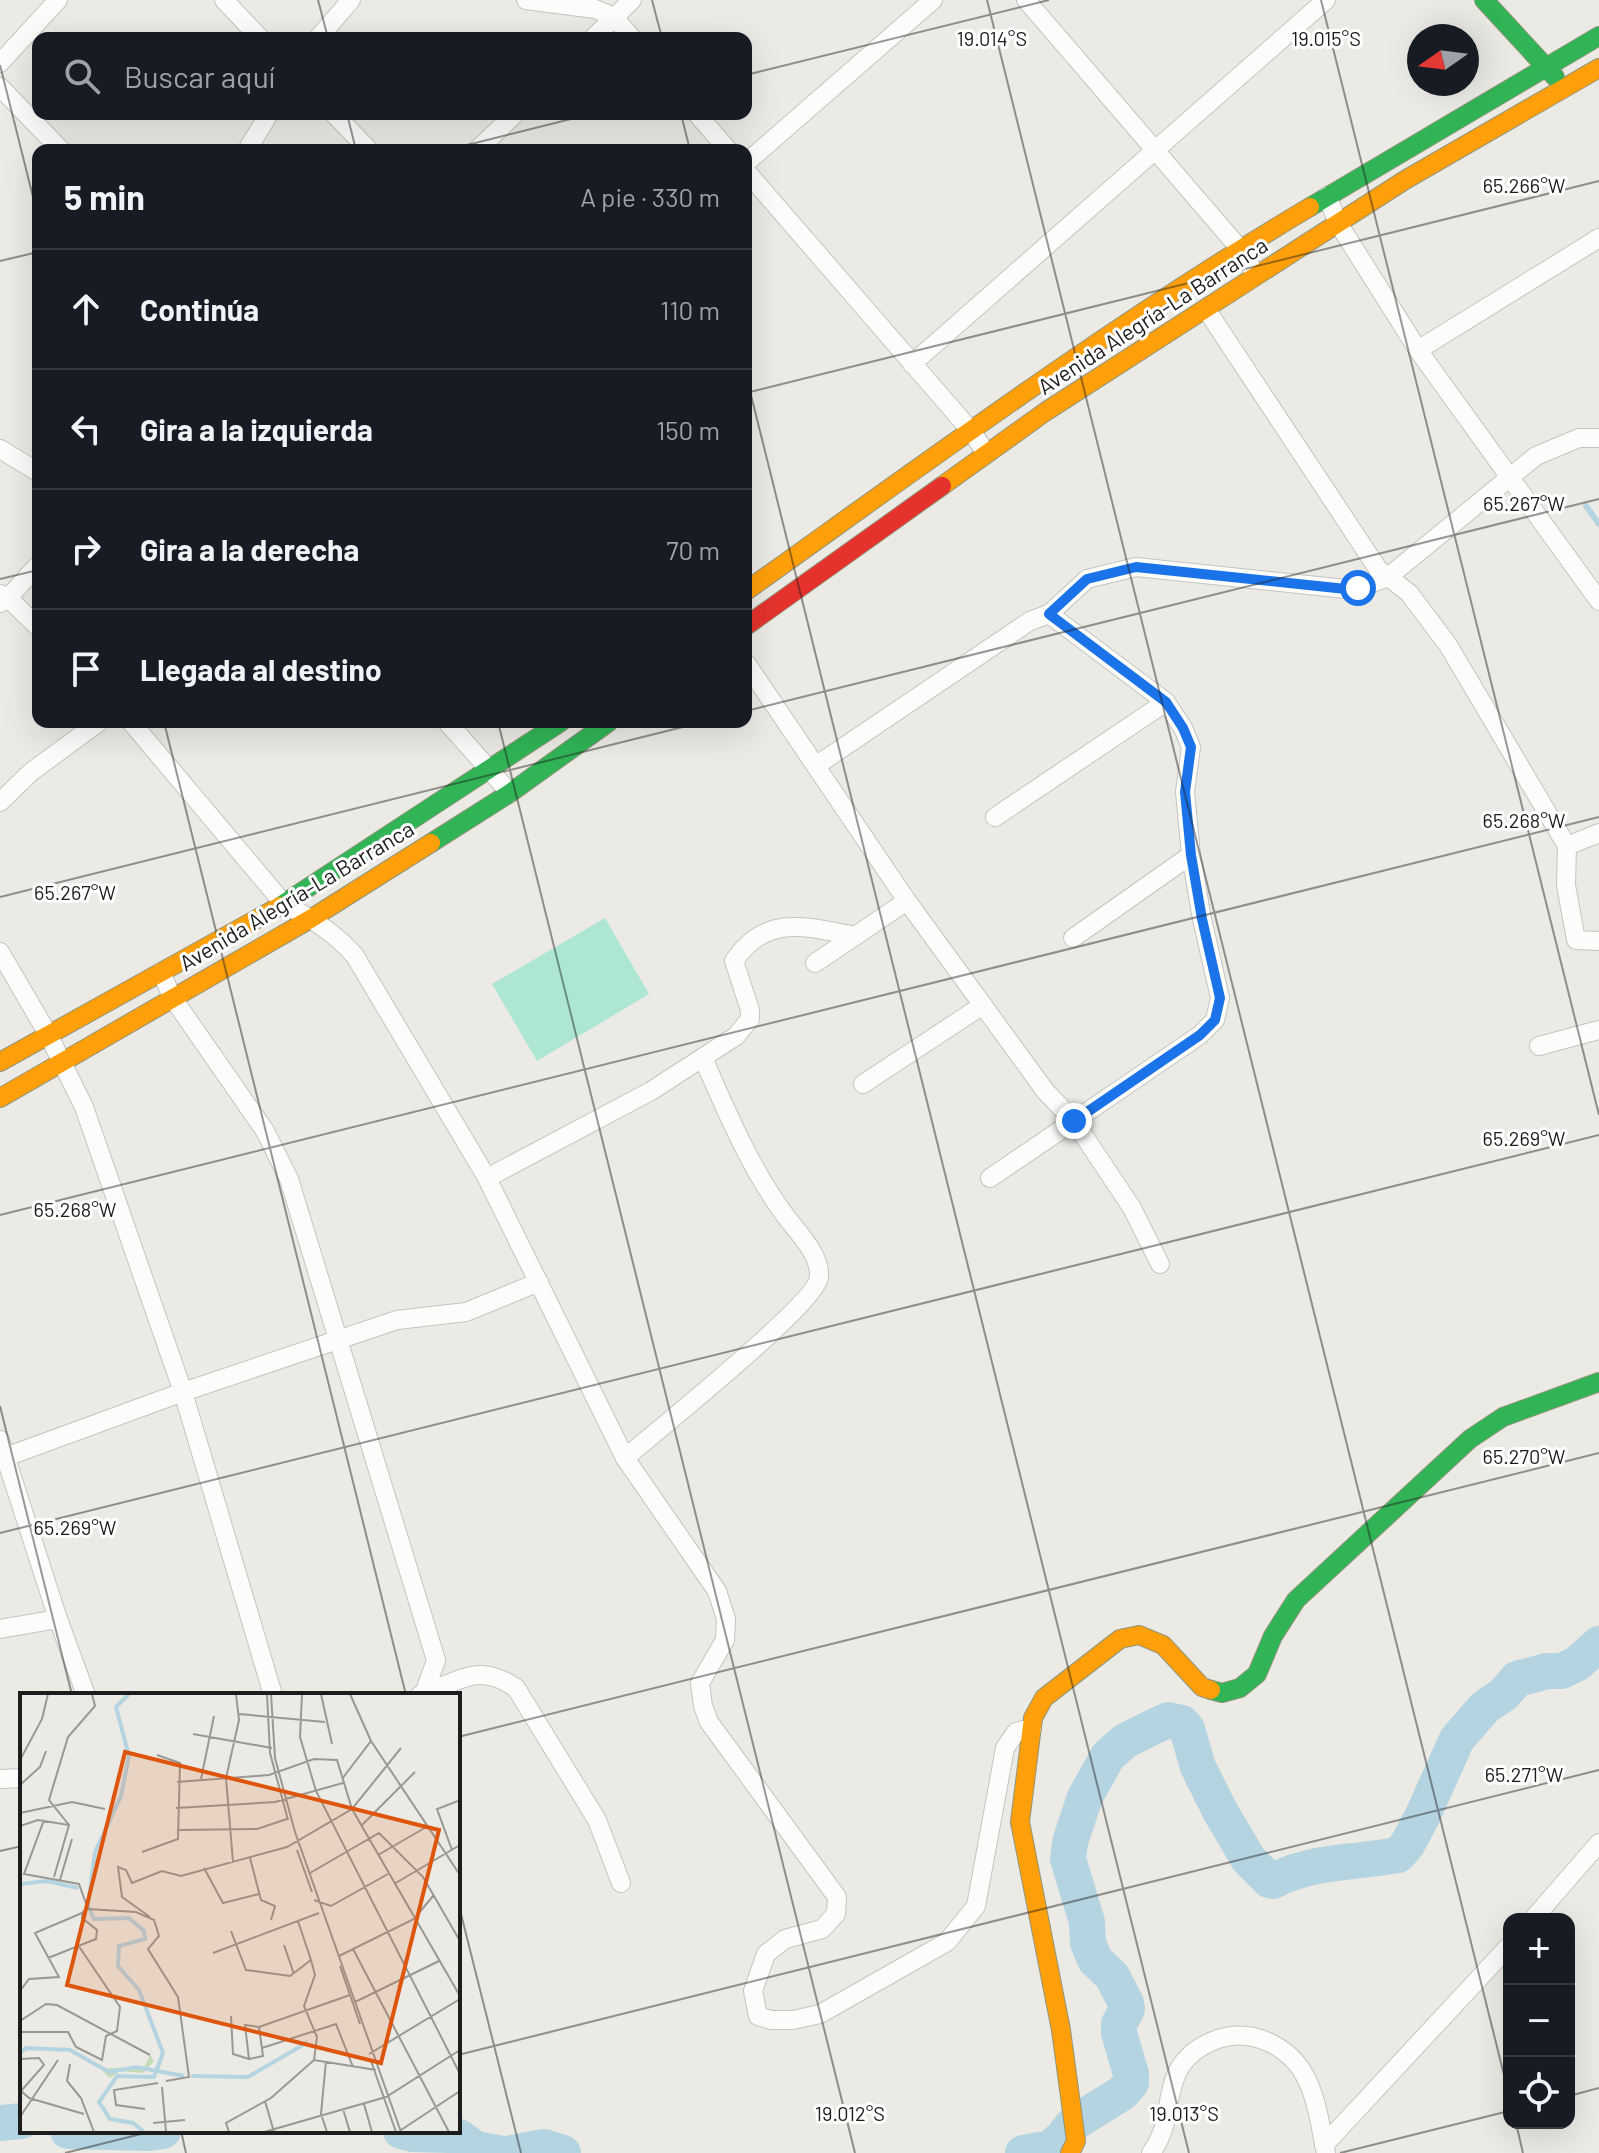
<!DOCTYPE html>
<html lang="es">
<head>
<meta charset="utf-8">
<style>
	body { margin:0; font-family:Barlow,sans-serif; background:#242831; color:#f1f3f6 }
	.controls { position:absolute; right:24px; bottom:24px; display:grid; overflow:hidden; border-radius:16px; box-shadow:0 8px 32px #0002 }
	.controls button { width:72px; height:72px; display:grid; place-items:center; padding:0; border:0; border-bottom:2px solid #363941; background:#171b24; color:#f1f3f6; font:40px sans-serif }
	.compass { position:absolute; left:1407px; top:24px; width:72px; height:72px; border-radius:50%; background:#171b24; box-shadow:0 8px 32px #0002; rotate:256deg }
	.stop { position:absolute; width:24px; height:24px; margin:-18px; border:6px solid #1a73e8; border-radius:50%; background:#fff }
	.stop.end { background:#1a73e8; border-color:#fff; box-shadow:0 2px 8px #0008 }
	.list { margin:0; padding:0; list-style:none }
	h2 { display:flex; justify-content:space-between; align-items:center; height:104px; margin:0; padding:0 32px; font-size:34px }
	h2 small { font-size:26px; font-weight:400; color:#9ea1a6 }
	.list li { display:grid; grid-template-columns:52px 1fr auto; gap:24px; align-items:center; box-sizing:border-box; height:120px; padding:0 32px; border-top:2px solid #363941 }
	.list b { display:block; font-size:30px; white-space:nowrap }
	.list em { font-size:26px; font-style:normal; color:#9ea1a6 }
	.icon { flex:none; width:44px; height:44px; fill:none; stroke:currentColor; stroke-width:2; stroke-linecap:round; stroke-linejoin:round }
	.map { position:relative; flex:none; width:1599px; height:2153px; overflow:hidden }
	.search { position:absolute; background:#171b24; box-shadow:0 8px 32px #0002; left:32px; top:32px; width:720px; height:88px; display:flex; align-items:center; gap:20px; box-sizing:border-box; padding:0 28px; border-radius:16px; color:#9ea1a6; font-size:30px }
	.panel { position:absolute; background:#171b24; box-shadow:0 8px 32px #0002; left:32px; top:144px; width:720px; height:584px; border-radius:16px }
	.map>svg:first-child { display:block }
	.pitch { fill:#ade7d4 }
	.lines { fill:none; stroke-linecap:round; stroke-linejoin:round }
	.stream { stroke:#b5d4e1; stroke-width:6 }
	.river { stroke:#b5d4e1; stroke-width:36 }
	.street-casing { stroke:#c4c4c1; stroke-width:20 }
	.fast-casing { stroke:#91957c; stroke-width:20 }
	.slow-casing { stroke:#91957c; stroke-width:20 }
	.jam-casing { stroke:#91957c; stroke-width:20 }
	.street { stroke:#fcfcfb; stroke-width:18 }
	.fast { stroke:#30b455; stroke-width:18 }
	.slow { stroke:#ff9f0a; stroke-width:18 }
	.jam { stroke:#e5322d; stroke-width:18 }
	.route { stroke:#1a73e8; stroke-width:10 }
	.ticks { fill:none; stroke:#1d1d1d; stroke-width:2; stroke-opacity:0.45 }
	.labels { text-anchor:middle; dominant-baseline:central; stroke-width:6; stroke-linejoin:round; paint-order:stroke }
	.street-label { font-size:22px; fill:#1d1d1d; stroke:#fff }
	.inset-river { fill:none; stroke:#b5d4e1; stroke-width:4 }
	.inset-road { fill:none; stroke:#999894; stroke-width:2 }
	.view { fill:#de560d; fill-opacity:0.15; stroke:#de560d; stroke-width:4 }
	.inset-edge { fill:none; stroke:#1d1d1d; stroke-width:4 }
	.ticks-label { font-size:20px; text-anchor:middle; fill:#1d1d1d; stroke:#fff; stroke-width:6; stroke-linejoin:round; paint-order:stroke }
</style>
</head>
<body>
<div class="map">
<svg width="1599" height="2153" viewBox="0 0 1599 2153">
	<rect width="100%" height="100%" fill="#eceae4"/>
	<!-- pitch -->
	<path class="pitch" d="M605,918l44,76 -112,67 -45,-77z"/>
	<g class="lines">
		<!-- stream -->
		<path class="stream" d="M1586,506l13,18"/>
		<!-- river -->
		<g class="river">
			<path d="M0,2123l22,-2"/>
			<path d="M68,2131l81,2 14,-2"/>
			<path d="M401,2131l12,3 36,1 10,2 16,12 23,4"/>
			<path d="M512,2153l32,-6 19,6"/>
			<path d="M1023,2153l27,-5 11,-9 13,-16 48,-30 9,-10v-9l-12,-41v-9l8,-15 -1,-6 -14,-27 -17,-16 -7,-17 -1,-21 -19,-63 2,-17 15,-45 23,-41 17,-15 30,-15 13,-6 14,3 5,6 11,38 22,44 29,49 20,20 4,1c40,-21 82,-18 125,-26l9,-10 15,-28 35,-78 28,-32 19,-13 13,-15 30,-8h15l16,-8 21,-19"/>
		</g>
		<defs>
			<g id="street">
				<path d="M224,0l36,38"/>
				<path d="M526,0l69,9 19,8 18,21"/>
				<path d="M1026,0l214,249 16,26"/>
				<path d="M318,38l33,-38"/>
				<path d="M593,38l39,-38"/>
				<path d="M0,63l58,-63"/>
				<path d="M0,87l61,63"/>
				<path d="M334,114l35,36"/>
				<path d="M697,114l31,36"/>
				<path d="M247,150l22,-36"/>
				<path d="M477,150l38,-36"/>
				<path d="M746,163l187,-163"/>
				<path d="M746,171l225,260 15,22"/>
				<path d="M1327,196l11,27 80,127"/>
				<path d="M1599,238l-181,112 181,251"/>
				<path d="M1206,309l172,260 31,24 39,52 119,201 -1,39 10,55 23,1"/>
				<path d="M912,364l414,-364"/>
				<path d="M0,449l38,23"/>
				<path d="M0,594l8,4 30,29"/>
				<path d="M0,603l8,-5 30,-33"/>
				<path d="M1049,614l38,-35 49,-12 210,22 12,-1 30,-11 148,-121 43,-18h20"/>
				<path d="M746,663l161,238 139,191 28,29 58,87 28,56"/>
				<path d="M131,722l153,182c27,14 51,29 71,52l132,222 138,280 92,133 9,28 -1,21 -25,43 3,23 6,16 128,175 -1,17 -14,15 -37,10 -19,15 -13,37 5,25 13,4h22l27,-6 127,-72 29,-36 29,-158 11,-16 16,-4"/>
				<path d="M447,722l63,71"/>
				<path d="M817,765l213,-144 19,-7 117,88 17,26 8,19 -6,45 6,63 11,64 18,79 -5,22 -15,15 -210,143"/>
				<path d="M0,802l31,-30 68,-50"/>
				<path d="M995,817l171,-115"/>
				<path d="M1567,846l32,-13"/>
				<path d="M1073,938l118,-83"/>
				<path d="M0,952l49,84 35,71 99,285 90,303"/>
				<path d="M815,963l92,-62"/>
				<path d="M161,972l11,25 93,134 24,48 147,481 -12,34"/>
				<path d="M1539,1046l60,-16"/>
				<path d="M863,1084l120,-79"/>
				<path d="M487,1178l164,-87 85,-55 14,-17v-9l-16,-49c32,-48 73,-34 121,-25"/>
				<path d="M0,1440l58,179 28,76"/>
				<path d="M625,1458c29,-25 192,-155 194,-181 2,-23 -23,-46 -35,-63 -35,-48 -57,-102 -81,-156"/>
				<path d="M0,1459l183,-67 214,-72 69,-8 73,-30"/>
				<path d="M0,1629l58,-10"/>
				<path d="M420,1695c40,-13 57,-34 96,-7l81,132 24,63"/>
				<path d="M0,1779l22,-1"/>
				<path d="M1533,1919l66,-76"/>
				<path d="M1324,2145l185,-199"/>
				<path d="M1151,2153c21,-29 13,-51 26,-80 8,-17 24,-28 41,-34 36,-12 75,9 90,43 10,21 13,49 18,71"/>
			</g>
			<g id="fast">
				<path d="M1484,0l71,77"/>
				<path d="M1310,207l289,-171"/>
				<path d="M431,843l79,-50 99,-71"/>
				<path d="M280,906l281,-184"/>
				<path d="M1211,1690l11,3 18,-5 17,-14 16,-38 23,-36 174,-161 33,-22 96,-35"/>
			</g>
			<g id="slow">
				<path d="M942,486l103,-74 360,-232 194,-112"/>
				<path d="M746,591c185,-132 369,-268 564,-384"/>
				<path d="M0,1062l280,-156"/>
				<path d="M0,1098l312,-180 119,-75"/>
				<path d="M1070,2153l6,-12 -15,-111 -41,-208 13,-104 11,-20 76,-59 19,-4 24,10 39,42 9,3"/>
			</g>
			<path id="jam" d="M746,626l196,-140"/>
		</defs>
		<!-- street casing -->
		<use href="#street" class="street-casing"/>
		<!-- fast casing -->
		<use href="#fast" class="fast-casing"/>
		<!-- slow casing -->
		<use href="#slow" class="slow-casing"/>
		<!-- jam casing -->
		<use href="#jam" class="jam-casing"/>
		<!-- street -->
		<use href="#street" class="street"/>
		<!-- fast -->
		<use href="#fast" class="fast"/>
		<!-- slow -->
		<use href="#slow" class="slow"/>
		<!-- jam -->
		<use href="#jam" class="jam"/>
	</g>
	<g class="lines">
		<!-- route -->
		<path class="route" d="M1074,1121l126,-86 15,-15 5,-22 -18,-79 -11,-64 -6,-63 6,-45 -8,-19 -17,-26 -117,-88 38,-35 49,-12 210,22 12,-1"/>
	</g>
	<!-- ticks -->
	<path class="ticks" d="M318,0l10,38M652,0l10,38M987,0l522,2095M1321,0l278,1115M0,65l38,152M746,75l303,-75M347,114l9,36M681,114l9,36M447,150l144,-36M0,261l38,-9M746,375l443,1778M746,393l853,-212M0,579l38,-9M746,711l853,-212M164,722l242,973M498,722l357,1431M0,897l703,-175M0,1215l1599,-398M0,1406l72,289M0,1533l1599,-398M458,1737l1141,-284M0,1851l22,-5M458,1902l63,251M458,2055l1141,-285M1569,2096l30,-8M1516,2123l7,30M181,2131l5,22M65,2153l88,-22M1340,2153l169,-42"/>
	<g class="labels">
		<!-- street labels -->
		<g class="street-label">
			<text transform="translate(1152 315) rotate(-33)">Avenida Alegría-La Barranca</text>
			<text transform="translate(296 895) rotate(-31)">Avenida Alegría-La Barranca</text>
		</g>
	</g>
	<!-- overview -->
	<g transform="translate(20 1693)">
		<rect width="440" height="440" fill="#eceae4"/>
		<path d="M130,362l4,6 -11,12 -23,-2 -10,7 -9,-9 44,-3z" fill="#c1dcb7"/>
		<path class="inset-river" d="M109,1l-13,13 13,49 -8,40 -26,56 -7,53 6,14 35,-1 15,13 1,8 -26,7 -1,20 21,24 24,63 -9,24 -37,-1 -18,26 11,17 23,4 11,9M0,191l27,-3 31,7M0,360l6,-5 44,2 39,22 27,-5 48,9M171,383l57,1 60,-35"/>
		<path class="inset-road" d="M247,1l3,59 18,67M251,1l4,64 20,74 106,300M282,1l-2,43 16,54 144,283M301,1l11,50M330,1l21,47M219,21l86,8M173,41l79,14M0,67l22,-41 6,-25M181,86l13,-63M322,86l29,-38 89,134M157,89l92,-7 45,-16 23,1 15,49 108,187M0,92l20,-18 6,-16M156,115l99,-6 68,-19M0,120l52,-11 33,7M24,127l-20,54 55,10 9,25 48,3 18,8 5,16 -11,13 30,48 11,80 -23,4M49,132l-20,-25 19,-63 27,-31 -3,-12M342,132l53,-53M0,133l18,-6 31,5 -15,52M157,137l80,-1 30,-10M277,157l15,42M432,157l-15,-41 21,-8M122,159l36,-13 2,-76 -23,-8M358,162l50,-29M230,165l11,42 14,6 -4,14M213,169l-7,-84 13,-58 -3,-26M184,175l19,35 36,-9M290,180l69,-40 44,44 37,64M40,187l12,-41M374,191l66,-39M294,207l17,6 57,-32M130,224l-28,-20 -4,-30 8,3 6,13 30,-12 19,5 106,-29 65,-38 49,-61M211,238l15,39 44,6 21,-16 -13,-39M264,252l10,29M333,256l96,183M193,260l106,-40M319,263l75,-37 19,-23M28,265l48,-19 1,-9 -15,-12 1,-7M291,267l4,15 -11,31 13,31 -3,23M320,273l20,58M0,298l9,-12 30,-2 -24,-44 47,-20M335,309l84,-41M211,323l2,38 16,5 -4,-34 14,2 91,-32M0,328l26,-17 11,1 93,50M0,339h48l8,15 26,13 4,-24 11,-5 3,-24 -42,-62M242,355l74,-24 17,43M349,361l91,-55M0,366l19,-1 5,7 -23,26M229,366l14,-3 -4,-29M306,368l-5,53 6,18M351,368l25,71M50,371l-3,17 14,17 13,34M142,394l4,45M0,397l9,8 55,16M245,408l9,31M344,411l8,28M125,416l-29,-4 -2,-15 44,-7M323,416l7,23M0,424l38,-57M133,430l32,-3M381,437l59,-39M209,439l-3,-9 45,-25 43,-38 62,10M244,439l122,-35 74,-47"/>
		<path class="view" d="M105,59l314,78 -58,233 -314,-78z"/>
		<rect width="440" height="440" class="inset-edge"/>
	</g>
	<g class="ticks-label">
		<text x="992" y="46">19.014°S</text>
		<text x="1326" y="46">19.015°S</text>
		<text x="1524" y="193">65.266°W</text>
		<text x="1524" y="511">65.267°W</text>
		<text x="1524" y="828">65.268°W</text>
		<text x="75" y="900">65.267°W</text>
		<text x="1524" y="1146">65.269°W</text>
		<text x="75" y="1217">65.268°W</text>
		<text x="1524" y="1464">65.270°W</text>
		<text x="75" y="1535">65.269°W</text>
		<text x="1524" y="1782">65.271°W</text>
		<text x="850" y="2121">19.012°S</text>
		<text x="1184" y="2121">19.013°S</text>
	</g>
</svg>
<div class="controls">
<button>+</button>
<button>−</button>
<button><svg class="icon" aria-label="locate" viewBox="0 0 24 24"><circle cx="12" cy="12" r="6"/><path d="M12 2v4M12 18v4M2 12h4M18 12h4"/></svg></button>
</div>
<svg class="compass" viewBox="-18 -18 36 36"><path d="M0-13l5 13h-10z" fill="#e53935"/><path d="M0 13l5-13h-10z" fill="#9ea1a6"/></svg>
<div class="stop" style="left:1358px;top:588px"></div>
<div class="stop end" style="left:1074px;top:1121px"></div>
<div class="search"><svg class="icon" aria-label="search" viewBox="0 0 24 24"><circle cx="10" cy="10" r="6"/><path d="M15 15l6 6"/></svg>Buscar aquí</div>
<section class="panel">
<h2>5 min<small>A pie · 330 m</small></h2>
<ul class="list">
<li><svg class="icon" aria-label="ahead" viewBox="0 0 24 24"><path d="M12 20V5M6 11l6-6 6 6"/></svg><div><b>Continúa</b></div><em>110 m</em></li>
<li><svg class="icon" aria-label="left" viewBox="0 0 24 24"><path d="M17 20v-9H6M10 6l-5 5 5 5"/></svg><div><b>Gira a la izquierda</b></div><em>150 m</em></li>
<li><svg class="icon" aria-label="right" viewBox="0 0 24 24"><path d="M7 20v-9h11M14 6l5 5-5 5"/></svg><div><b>Gira a la derecha</b></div><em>70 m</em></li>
<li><svg class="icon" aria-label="arrive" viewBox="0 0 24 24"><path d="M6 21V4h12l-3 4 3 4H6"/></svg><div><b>Llegada al destino</b></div></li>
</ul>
</section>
</div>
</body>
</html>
